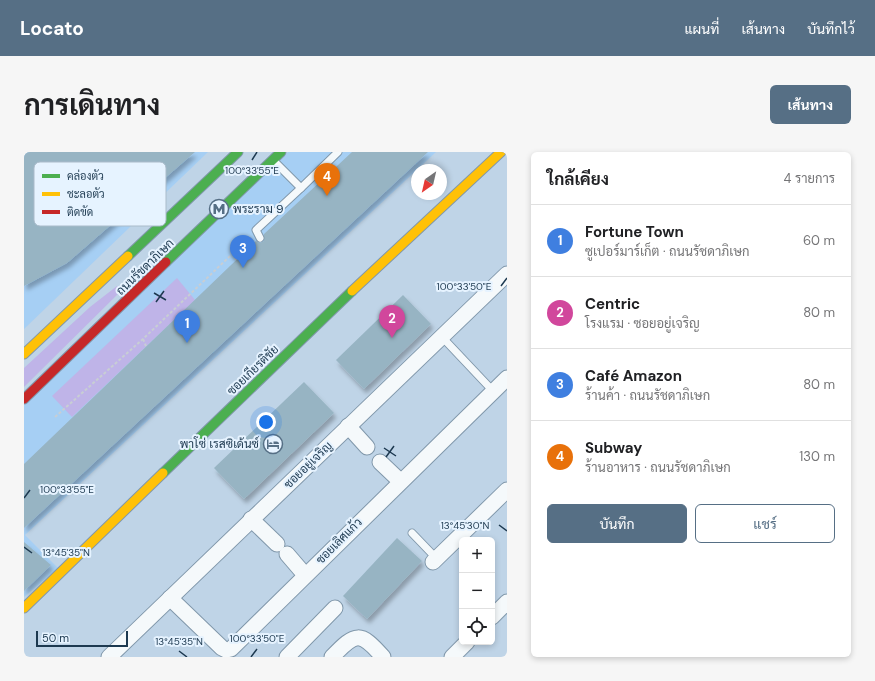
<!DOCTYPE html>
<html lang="th">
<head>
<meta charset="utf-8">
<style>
	body { margin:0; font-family:"DM Sans",Sarabun,sans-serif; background:#f6f6f6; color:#202124 }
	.controls { position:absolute; right:12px; bottom:12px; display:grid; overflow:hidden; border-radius:6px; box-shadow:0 2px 6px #0003 }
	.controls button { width:36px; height:36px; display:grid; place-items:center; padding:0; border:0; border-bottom:1px solid #e0e0e0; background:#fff; color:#202124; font:20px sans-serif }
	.compass { position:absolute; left:387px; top:12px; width:36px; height:36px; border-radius:50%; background:#fff; box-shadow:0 2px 6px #0003; rotate:214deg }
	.scale { position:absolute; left:12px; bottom:10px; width:92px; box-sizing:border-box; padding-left:4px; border:2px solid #1d3950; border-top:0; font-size:11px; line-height:14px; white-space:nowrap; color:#1d3950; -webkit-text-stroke:3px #e6f3ff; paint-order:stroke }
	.you { position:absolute; left:242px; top:270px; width:14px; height:14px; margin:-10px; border:3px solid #fff; border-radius:50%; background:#1a73e8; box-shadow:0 0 0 6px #1a73e833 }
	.badge { display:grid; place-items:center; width:26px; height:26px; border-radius:50%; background:#566f85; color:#fff; font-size:13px; font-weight:700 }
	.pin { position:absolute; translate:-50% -33px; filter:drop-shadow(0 1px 2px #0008) }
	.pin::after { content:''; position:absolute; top:21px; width:14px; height:12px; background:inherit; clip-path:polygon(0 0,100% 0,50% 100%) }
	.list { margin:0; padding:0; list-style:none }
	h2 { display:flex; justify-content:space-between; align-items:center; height:52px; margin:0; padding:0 16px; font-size:17px }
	h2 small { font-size:13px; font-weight:400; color:#757577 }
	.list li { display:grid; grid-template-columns:26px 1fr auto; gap:12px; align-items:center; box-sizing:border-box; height:72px; padding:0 16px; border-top:1px solid #e0e0e0 }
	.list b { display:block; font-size:15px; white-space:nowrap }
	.list p { margin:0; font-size:13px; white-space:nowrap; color:#757577 }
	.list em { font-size:13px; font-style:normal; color:#757577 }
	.actions { display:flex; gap:8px; padding:12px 16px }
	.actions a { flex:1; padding:9px 0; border:1px solid #566f85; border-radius:6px; text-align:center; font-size:14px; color:#566f85 }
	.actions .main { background:#566f85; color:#fff }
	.icon { flex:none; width:22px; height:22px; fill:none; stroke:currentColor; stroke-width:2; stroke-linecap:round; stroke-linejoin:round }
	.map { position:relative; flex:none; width:483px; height:505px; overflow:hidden; border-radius:6px }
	header { display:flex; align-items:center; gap:24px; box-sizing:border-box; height:56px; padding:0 20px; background:#566f85; color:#fff }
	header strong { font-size:19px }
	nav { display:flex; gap:22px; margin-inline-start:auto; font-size:14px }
	.intro { display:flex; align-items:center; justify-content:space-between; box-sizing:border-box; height:96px; padding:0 24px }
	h1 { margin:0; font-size:28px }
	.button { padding:10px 18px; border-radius:6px; background:#566f85; color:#fff; font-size:14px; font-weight:700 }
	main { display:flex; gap:24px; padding:0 24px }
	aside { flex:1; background:#fff; border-radius:6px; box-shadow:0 2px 6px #0003 }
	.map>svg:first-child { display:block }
	.built { fill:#a6cff4 }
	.green { fill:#bfb4e8 }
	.building { fill:#97b4c3; filter:url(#shadow) }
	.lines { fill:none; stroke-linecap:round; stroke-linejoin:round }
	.lane-casing { stroke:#8198ab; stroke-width:9 }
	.street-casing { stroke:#8198ab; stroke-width:17 }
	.fast-casing { stroke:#8198ab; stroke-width:11 }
	.slow-casing { stroke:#8198ab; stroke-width:11 }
	.jam-casing { stroke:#8198ab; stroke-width:11 }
	.path { stroke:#c8ced4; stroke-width:2; stroke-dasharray:3 2; stroke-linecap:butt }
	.lane { stroke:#f5f9fb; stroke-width:7 }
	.street { stroke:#f5f9fb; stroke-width:15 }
	.fast { stroke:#4caf50; stroke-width:9 }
	.slow { stroke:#ffc107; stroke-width:9 }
	.jam { stroke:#c62828; stroke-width:9 }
	.ticks { fill:none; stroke:#1d3950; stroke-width:1.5 }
	.labels { text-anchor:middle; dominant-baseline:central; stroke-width:4; stroke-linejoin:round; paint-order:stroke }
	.poi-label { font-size:12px; fill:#1d3950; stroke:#e6f3ff; text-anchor:start }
	.street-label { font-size:12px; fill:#1d3950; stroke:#e6f3ff }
	.key { fill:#e6f3ff; stroke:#aabbca; stroke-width:1 }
	.key-label { font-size:11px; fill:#1d3950 }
	.ticks-label { font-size:10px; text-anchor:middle; fill:#1d3950; stroke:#e6f3ff; stroke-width:4; stroke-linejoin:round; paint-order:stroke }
</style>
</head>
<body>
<header>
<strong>Locato</strong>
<nav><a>แผนที่</a><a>เส้นทาง</a><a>บันทึกไว้</a></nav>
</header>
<div class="intro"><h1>การเดินทาง</h1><a class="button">เส้นทาง</a></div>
<main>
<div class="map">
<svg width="483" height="505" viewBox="0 0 483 505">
	<defs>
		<filter id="shadow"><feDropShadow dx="2.5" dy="4.5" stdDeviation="2" flood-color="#0004"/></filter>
	</defs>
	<rect width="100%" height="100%" fill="#bfd4e7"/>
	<!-- built -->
	<g class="built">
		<path d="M0,0h184l-184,177z"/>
		<path d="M264,0h148l-411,383 33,33 -34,29v-197z"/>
	</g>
	<!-- green -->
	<g class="green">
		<path d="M153,126l18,22 -123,117 -20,-21z"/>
		<path d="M93,134l5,4 -98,97v-19l66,-61z"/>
	</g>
	<!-- building -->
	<g class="building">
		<path d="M0,0h171l-128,111 -43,23z"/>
		<path d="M328,0h76l-404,376v-64l232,-223 4,2 4,-2v-7z"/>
		<path d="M379,143l28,29 -67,65 -28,-29z"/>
		<path d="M280,230l30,31 -90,86 -30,-31z"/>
		<path d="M373,386l25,23 -55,58 -24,-23z"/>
		<path d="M0,390l27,23 -27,26z"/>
	</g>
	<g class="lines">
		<defs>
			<g id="lane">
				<path d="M277,36l37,-36"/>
				<path d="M236,86l-4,-8 45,-42 -27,-27"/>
				<path d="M418,185l51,54"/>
				<path d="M388,381l25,26"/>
			</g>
			<g id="street">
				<path d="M324,274l19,21"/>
				<path d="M356,310l20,19"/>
				<path d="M227,367l26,25"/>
				<path d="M263,402l18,21"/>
				<path d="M409,410l74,-72"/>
				<path d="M146,446l52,50 4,2 5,-1 276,-271"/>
				<path d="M468,465l15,-15"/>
				<path d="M85,505l398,-383"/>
				<path d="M263,505l48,-49"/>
				<path d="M308,505c24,-25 28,-26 51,0"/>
				<path d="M428,505l15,-15"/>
			</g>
			<g id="fast">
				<path d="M104,104l110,-104"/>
				<path d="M142,110l115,-110"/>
				<path d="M139,321l189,-182"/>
			</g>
			<g id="slow">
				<path d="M328,139l149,-139"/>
				<path d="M0,202l104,-98"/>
				<path d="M0,456l139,-135"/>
			</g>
			<path id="jam" d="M0,247l142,-137"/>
		</defs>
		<!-- lane casing -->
		<use href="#lane" class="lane-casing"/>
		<!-- street casing -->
		<use href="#street" class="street-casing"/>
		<!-- fast casing -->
		<use href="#fast" class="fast-casing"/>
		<!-- slow casing -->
		<use href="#slow" class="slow-casing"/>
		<!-- jam casing -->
		<use href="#jam" class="jam-casing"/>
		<!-- path -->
		<g class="path">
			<path d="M209,101l3,7"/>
			<path d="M119,187l3,7"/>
			<path d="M31,265l88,-78 107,-102"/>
		</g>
		<!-- lane -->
		<use href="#lane" class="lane"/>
		<!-- street -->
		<use href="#street" class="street"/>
		<!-- fast -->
		<use href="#fast" class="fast"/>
		<!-- slow -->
		<use href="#slow" class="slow"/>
		<!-- jam -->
		<use href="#jam" class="jam"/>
	</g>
	<!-- ticks -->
	<path class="ticks" d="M228,8l5,-8M477,134l6,-8M130,141l12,7M132,150l8,-11M360,296l12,8M362,305l8,-11M0,346l6,-8M475,373l8,6M0,395l8,6M155,499l8,6M227,505l6,-8"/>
	<!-- icons -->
	<defs>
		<symbol id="metro-ring" viewBox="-11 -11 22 22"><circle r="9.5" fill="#e6f3ff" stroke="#566f85" stroke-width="1.5"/><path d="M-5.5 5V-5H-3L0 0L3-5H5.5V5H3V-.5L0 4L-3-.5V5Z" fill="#566f85"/></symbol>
		<symbol id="hotel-ring" viewBox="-11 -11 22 22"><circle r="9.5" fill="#e6f3ff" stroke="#566f85" stroke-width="1.5"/><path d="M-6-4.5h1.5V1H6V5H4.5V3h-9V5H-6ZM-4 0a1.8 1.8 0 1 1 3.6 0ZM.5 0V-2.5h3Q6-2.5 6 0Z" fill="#566f85"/></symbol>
	</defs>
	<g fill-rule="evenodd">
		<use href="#metro-ring" x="184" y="46" width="22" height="22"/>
		<use href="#hotel-ring" x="238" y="281" width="22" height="22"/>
	</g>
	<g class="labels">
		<!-- poi labels -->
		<g class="poi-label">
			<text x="209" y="57">พระราม 9</text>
			<text x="235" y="292" text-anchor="end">พาโซ่ เรสซิเด้นซ์</text>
		</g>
		<!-- street labels -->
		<g class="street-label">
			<text transform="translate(121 115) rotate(-44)">ถนนรัชดาภิเษก</text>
			<text transform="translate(229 218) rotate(-44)">ซอยเกียรติชัย</text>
			<text transform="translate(284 313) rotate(-44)">ซอยอยู่เจริญ</text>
			<text transform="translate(315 389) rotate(-45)">ซอยเลิศแก้ว</text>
		</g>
	</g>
	<!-- legend -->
	<rect x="10" y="10" width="132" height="64" rx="6" class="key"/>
	<rect x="18" y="22" width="18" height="4" fill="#4caf50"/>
	<rect x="18" y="40" width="18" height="4" fill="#ffc107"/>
	<rect x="18" y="58" width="18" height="4" fill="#c62828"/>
	<g class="key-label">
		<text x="43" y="28">คล่องตัว</text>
		<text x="43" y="46">ชะลอตัว</text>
		<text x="43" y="64">ติดขัด</text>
	</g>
	<g class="ticks-label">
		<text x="228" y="22">100°33'55"E</text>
		<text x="440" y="138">100°33'50"E</text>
		<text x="43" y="341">100°33'55"E</text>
		<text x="441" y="377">13°45'30"N</text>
		<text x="42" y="404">13°45'35"N</text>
		<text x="233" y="490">100°33'50"E</text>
		<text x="155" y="493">13°45'35"N</text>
	</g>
</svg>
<div class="controls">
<button>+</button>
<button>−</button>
<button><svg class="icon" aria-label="locate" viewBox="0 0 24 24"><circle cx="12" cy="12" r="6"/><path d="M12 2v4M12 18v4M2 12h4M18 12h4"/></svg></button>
</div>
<svg class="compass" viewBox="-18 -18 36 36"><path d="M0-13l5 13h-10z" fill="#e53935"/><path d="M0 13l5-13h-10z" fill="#757577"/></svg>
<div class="scale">50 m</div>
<div class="you"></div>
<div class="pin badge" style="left:163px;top:191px;background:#3f7fe0">1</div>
<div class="pin badge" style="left:368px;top:186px;background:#d1479c">2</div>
<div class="pin badge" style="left:219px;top:116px;background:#3f7fe0">3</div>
<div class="pin badge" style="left:303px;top:44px;background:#e8710a">4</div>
</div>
<aside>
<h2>ใกล้เคียง<small>4 รายการ</small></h2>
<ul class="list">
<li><span class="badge" style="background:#3f7fe0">1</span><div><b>Fortune Town</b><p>ซูเปอร์มาร์เก็ต · ถนนรัชดาภิเษก</p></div><em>60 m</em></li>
<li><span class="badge" style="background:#d1479c">2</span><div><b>Centric</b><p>โรงแรม · ซอยอยู่เจริญ</p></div><em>80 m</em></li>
<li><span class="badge" style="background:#3f7fe0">3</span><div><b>Café Amazon</b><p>ร้านค้า · ถนนรัชดาภิเษก</p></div><em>80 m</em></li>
<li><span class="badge" style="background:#e8710a">4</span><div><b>Subway</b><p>ร้านอาหาร · ถนนรัชดาภิเษก</p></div><em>130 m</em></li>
</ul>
<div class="actions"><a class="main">บันทึก</a><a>แชร์</a></div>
</aside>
</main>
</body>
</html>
